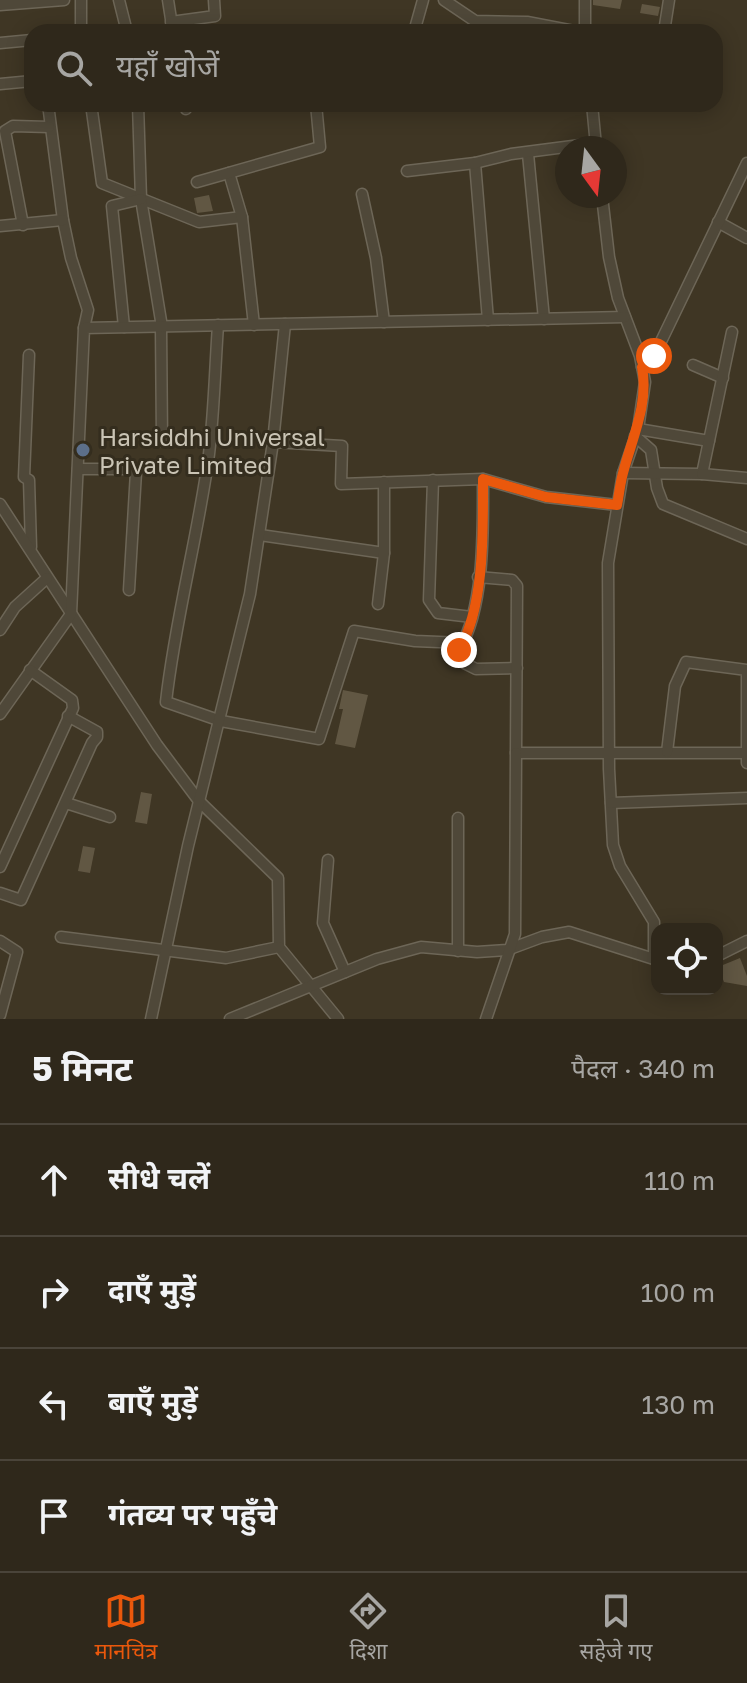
<!DOCTYPE html>
<html lang="hi">
<head>
<meta charset="utf-8">
<style>
	body { margin:0; font-family:"Golos Text","Noto Sans Devanagari",sans-serif; background:#373024; color:#f1f3f6 }
	.controls { position:absolute; right:24px; bottom:24px; display:grid; overflow:hidden; border-radius:16px; box-shadow:0 4px 20px #0003 }
	.controls button { width:72px; height:72px; display:grid; place-items:center; padding:0; border:0; border-bottom:2px solid #4a443a; background:#2f281b; color:#f1f3f6; font:40px sans-serif }
	.compass { position:absolute; left:555px; top:136px; width:72px; height:72px; border-radius:50%; background:#2f281b; box-shadow:0 4px 20px #0003; rotate:165deg }
	.stop { position:absolute; width:24px; height:24px; margin:-18px; border:6px solid #ea580c; border-radius:50%; background:#fff }
	.stop.end { background:#ea580c; border-color:#fff; box-shadow:0 2px 8px #0008 }
	.list { margin:0; padding:0; list-style:none }
	h2 { display:flex; justify-content:space-between; align-items:center; height:104px; margin:0; padding:0 32px; font-size:34px }
	h2 small { font-size:26px; font-weight:400; color:#a7a6a3 }
	.list li { display:grid; grid-template-columns:52px 1fr auto; gap:24px; align-items:center; box-sizing:border-box; height:112px; padding:0 32px; border-top:2px solid #4a443a }
	.list b { display:block; font-size:30px; white-space:nowrap }
	.list em { font-size:26px; font-style:normal; color:#a7a6a3 }
	.icon { flex:none; width:44px; height:44px; fill:none; stroke:currentColor; stroke-width:2; stroke-linecap:round; stroke-linejoin:round }
	.map { position:relative; flex:none; width:747px; height:1019px; overflow:hidden }
	.search { position:absolute; background:#2f281b; box-shadow:0 4px 20px #0003; left:24px; right:24px; top:24px; height:88px; display:flex; align-items:center; gap:20px; box-sizing:border-box; padding:0 28px; border-radius:24px; color:#a7a6a3; font-size:30px }
	.sheet { height:552px; background:#2f281b }
	nav { display:flex; justify-content:space-around; align-items:center; box-sizing:border-box; height:112px; border-top:2px solid #4a443a; background:#2f281b; font-size:22px; color:#a7a6a3 }
	nav a { display:grid; justify-items:center; gap:4px }
	nav .on { color:#ea580c }
	.map>svg:first-child { display:block }
	.building { fill:#615743 }
	.lines { fill:none; stroke-linecap:round; stroke-linejoin:round }
	.minor-casing { stroke:#6d6657; stroke-width:13 }
	.minor { stroke:#4f4839; stroke-width:10 }
	.route { stroke:#ea580c; stroke-width:10 }
	.service-dot { fill:#5c6f8a; stroke:#342d1e; stroke-width:3 }
	.labels { text-anchor:middle; dominant-baseline:central; stroke-width:6; stroke-linejoin:round; paint-order:stroke }
	.poi-label { font-size:24px; fill:#cac4b5; stroke:#342d1e; text-anchor:start }
</style>
</head>
<body>
<div class="map">
<svg width="747" height="1019" viewBox="0 0 747 1019">
	<rect width="100%" height="100%" fill="#3f3624"/>
	<!-- building -->
	<g class="building">
		<path d="M593,0h29l-2,9 -27,-4z"/>
		<path d="M642,4l18,3 -2,9 -18,-3z"/>
		<path d="M209,195l4,16 -16,2 -3,-15z"/>
		<path d="M343,690l25,5 -13,53 -20,-4 8,-35h-4z"/>
		<path d="M141,792l11,2 -5,30 -12,-2z"/>
		<path d="M83,846l12,2 -5,25 -12,-2z"/>
		<path d="M740,958l7,18v10l-23,-4 -6,-15z"/>
	</g>
	<g class="lines">
		<defs>
			<g id="minor">
				<path d="M81,0v32"/>
				<path d="M119,0l8,32"/>
				<path d="M168,0l5,32"/>
				<path d="M444,0l31,21 52,1 52,10"/>
				<path d="M585,0v32"/>
				<path d="M0,5l64,-5"/>
				<path d="M171,22l44,-6 -1,-16"/>
				<path d="M414,32l9,-32"/>
				<path d="M664,32l5,-32"/>
				<path d="M0,43l32,-3"/>
				<path d="M0,84l32,-3"/>
				<path d="M48,104l15,116 8,38 17,52 -4,18"/>
				<path d="M91,104l11,79 97,39 43,-5"/>
				<path d="M138,104l3,95 21,128"/>
				<path d="M185,104l1,5"/>
				<path d="M592,104l4,42"/>
				<path d="M528,154l16,165"/>
				<path d="M475,163l13,157"/>
				<path d="M407,171l68,-8 36,-9 85,-11"/>
				<path d="M229,173l13,44 12,108"/>
				<path d="M197,182l123,-35 -4,-43"/>
				<path d="M362,194l14,64 8,64"/>
				<path d="M602,196l7,61 9,41 22,58 5,26 -7,47 -15,44 -15,90 1,206 4,76 7,21 34,56v36"/>
				<path d="M718,222l29,16"/>
				<path d="M23,225l-18,-94 8,-5 36,1"/>
				<path d="M0,226l63,-6"/>
				<path d="M218,325c-3,43 -4,87 -9,129 -11,83 -34,165 -43,248l55,19 98,18 35,-108 61,10 48,2"/>
				<path d="M124,327l-12,-121 29,-7"/>
				<path d="M161,327l1,114"/>
				<path d="M29,355l-5,122 5,3 2,67"/>
				<path d="M693,365l30,13"/>
				<path d="M642,367l12,-11 93,-193"/>
				<path d="M638,429l71,12"/>
				<path d="M635,436l16,14 6,38 6,16 84,35"/>
				<path d="M273,442l69,4 -1,38 142,-5 63,18 71,8"/>
				<path d="M78,469h51l7,3 -7,118"/>
				<path d="M623,473l79,1 30,-142"/>
				<path d="M702,474l45,4"/>
				<path d="M483,479c0,50 2,128 -24,171l5,13 12,6 41,-1"/>
				<path d="M433,480l-4,120 9,13 34,4"/>
				<path d="M0,504l157,241 42,56 79,77 1,69 59,72"/>
				<path d="M260,535l124,18"/>
				<path d="M478,577l34,3 5,6 -1,167h230"/>
				<path d="M378,604l6,-51v-71"/>
				<path d="M0,630l15,-23 32,-29"/>
				<path d="M0,714l71,-100 13,-286 541,-11"/>
				<path d="M667,752l8,-66 11,-24 61,8v93"/>
				<path d="M66,803l44,14"/>
				<path d="M611,803l136,-5"/>
				<path d="M328,860l-5,63 22,49"/>
				<path d="M0,867l73,-159 -1,-8 -42,-30"/>
				<path d="M0,893l21,7 71,-157 5,-6v-5l-29,-16"/>
				<path d="M61,937l165,21 53,-11"/>
				<path d="M0,941l17,11 -17,63"/>
				<path d="M458,951v-133"/>
				<path d="M717,956l30,-15"/>
				<path d="M151,1019l37,-173 62,-252 23,-152 12,-118"/>
				<path d="M230,1019l147,-60 44,-12 56,5 30,-2 35,-13 27,-5 88,28"/>
				<path d="M486,1019l29,-85 1,-181"/>
			</g>
		</defs>
		<!-- minor casing -->
		<use href="#minor" class="minor-casing"/>
		<!-- minor -->
		<use href="#minor" class="minor"/>
	</g>
	<g class="lines">
		<!-- route -->
		<path class="route" d="M459,650c26,-44 24,-120 24,-171l63,18 71,8c2,-10 3,-21 6,-32 9,-35 26,-69 19,-106l12,-11"/>
	</g>
	<!-- markers -->
	<circle class="service-dot" cx="83" cy="450" r="8"/>
	<g class="labels">
		<!-- poi labels -->
		<g class="poi-label">
			<text x="99" y="436">Harsiddhi Universal<tspan x="99" dy="28">Private Limited</tspan></text>
		</g>
	</g>
</svg>
<div class="controls">
<button><svg class="icon" aria-label="locate" viewBox="0 0 24 24"><circle cx="12" cy="12" r="6"/><path d="M12 2v4M12 18v4M2 12h4M18 12h4"/></svg></button>
</div>
<svg class="compass" viewBox="-18 -18 36 36"><path d="M0-13l5 13h-10z" fill="#e53935"/><path d="M0 13l5-13h-10z" fill="#a7a6a3"/></svg>
<div class="stop" style="left:654px;top:356px"></div>
<div class="stop end" style="left:459px;top:650px"></div>
<div class="search"><svg class="icon" aria-label="search" viewBox="0 0 24 24"><circle cx="10" cy="10" r="6"/><path d="M15 15l6 6"/></svg>यहाँ खोजें</div>
</div>
<section class="sheet">
<h2>5 मिनट<small>पैदल · 340 m</small></h2>
<ul class="list">
<li><svg class="icon" aria-label="ahead" viewBox="0 0 24 24"><path d="M12 20V5M6 11l6-6 6 6"/></svg><div><b>सीधे चलें</b></div><em>110 m</em></li>
<li><svg class="icon" aria-label="right" viewBox="0 0 24 24"><path d="M7 20v-9h11M14 6l5 5-5 5"/></svg><div><b>दाएँ मुड़ें</b></div><em>100 m</em></li>
<li><svg class="icon" aria-label="left" viewBox="0 0 24 24"><path d="M17 20v-9H6M10 6l-5 5 5 5"/></svg><div><b>बाएँ मुड़ें</b></div><em>130 m</em></li>
<li><svg class="icon" aria-label="arrive" viewBox="0 0 24 24"><path d="M6 21V4h12l-3 4 3 4H6"/></svg><div><b>गंतव्य पर पहुँचे</b></div></li>
</ul>
</section>
<nav>
<a class="on"><svg class="icon" aria-label="map" viewBox="0 0 24 24"><path d="M3 6l6-2 6 2 6-2v14l-6 2-6-2-6 2zM9 4v14M15 6v14"/></svg>मानचित्र</a>
<a><svg class="icon" aria-label="directions" viewBox="0 0 24 24"><path d="M12 3l9 9-9 9-9-9zM9 14v-3h6M13 9l2 2-2 2"/></svg>दिशा</a>
<a><svg class="icon" aria-label="saved" viewBox="0 0 24 24"><path d="M7 4h10v16l-5-4-5 4z"/></svg>सहेजे गए</a>
</nav>
</body>
</html>
